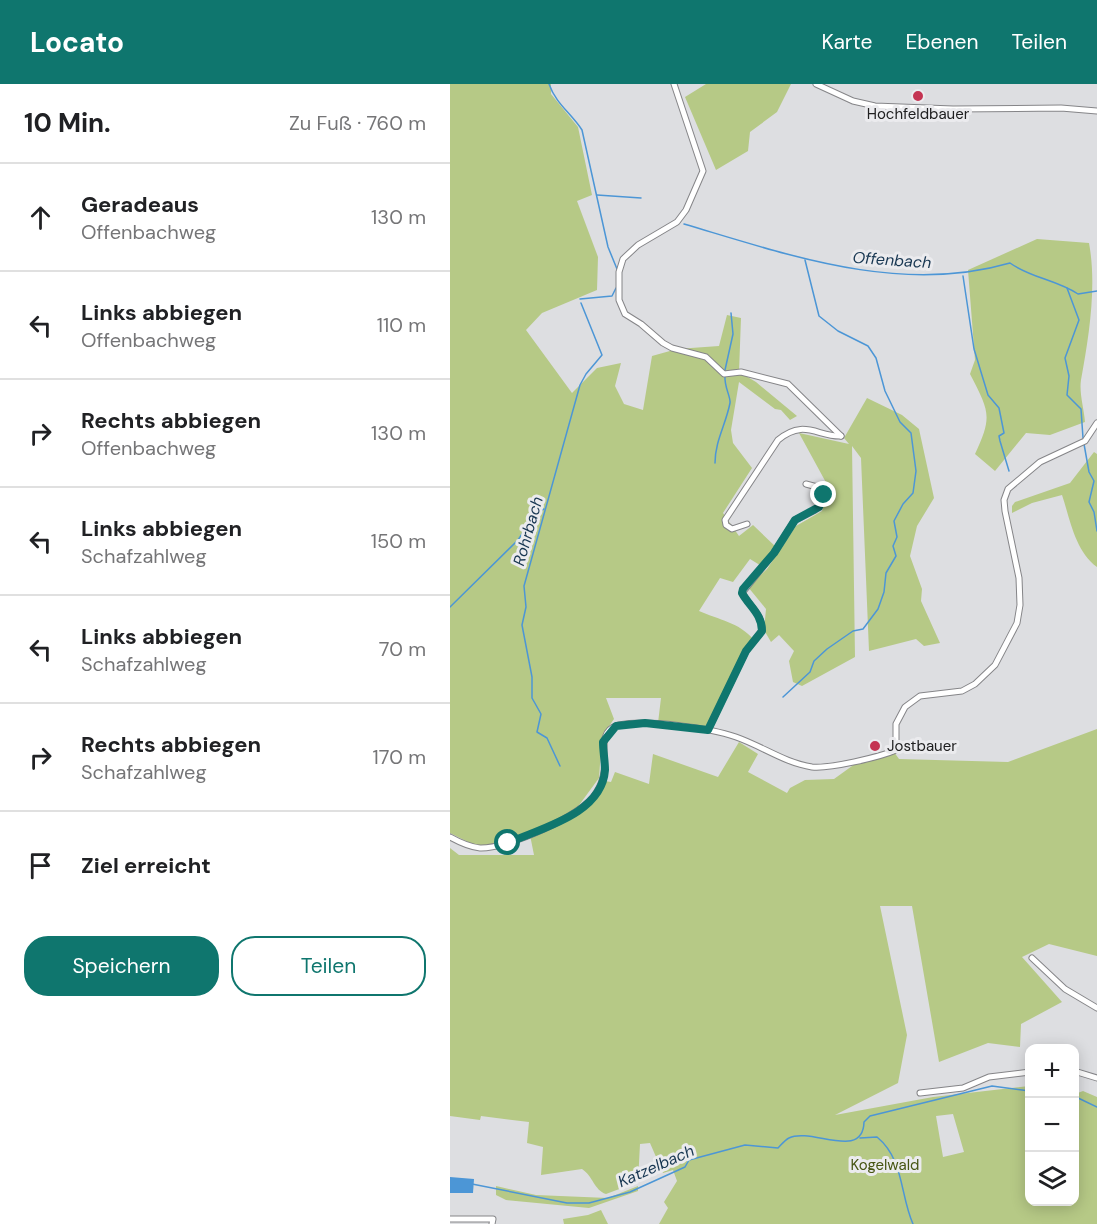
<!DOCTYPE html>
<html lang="de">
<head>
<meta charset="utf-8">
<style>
	body { margin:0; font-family:"DM Sans",sans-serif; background:#f2f2f2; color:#202124 }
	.controls { position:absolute; right:18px; bottom:18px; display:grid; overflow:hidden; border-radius:12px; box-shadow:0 3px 15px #0003 }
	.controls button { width:54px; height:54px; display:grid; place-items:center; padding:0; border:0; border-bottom:2px solid #e0e0e0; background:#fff; color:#202124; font:30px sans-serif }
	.stop { position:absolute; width:18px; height:18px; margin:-14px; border:4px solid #0f766e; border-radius:50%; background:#fff }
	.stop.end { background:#0f766e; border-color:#fff; box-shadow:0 2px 6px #0008 }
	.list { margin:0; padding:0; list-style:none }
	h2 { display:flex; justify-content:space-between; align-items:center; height:78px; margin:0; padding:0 24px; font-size:26px }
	h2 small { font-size:20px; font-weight:400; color:#757577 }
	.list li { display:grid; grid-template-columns:39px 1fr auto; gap:18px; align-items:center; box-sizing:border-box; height:108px; padding:0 24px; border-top:2px solid #e0e0e0 }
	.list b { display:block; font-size:22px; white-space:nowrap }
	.list p { margin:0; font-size:20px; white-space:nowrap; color:#757577 }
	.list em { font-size:20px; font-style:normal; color:#757577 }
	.actions { display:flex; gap:12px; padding:18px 24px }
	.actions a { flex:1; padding:14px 0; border:2px solid #0f766e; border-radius:24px; text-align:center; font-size:21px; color:#0f766e }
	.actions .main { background:#0f766e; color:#fff }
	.icon { flex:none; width:33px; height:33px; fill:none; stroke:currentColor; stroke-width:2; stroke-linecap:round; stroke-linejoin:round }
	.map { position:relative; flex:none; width:647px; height:1140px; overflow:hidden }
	header { display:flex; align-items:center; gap:36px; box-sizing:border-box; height:84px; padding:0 30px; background:#0f766e; color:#fff }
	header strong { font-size:28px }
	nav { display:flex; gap:33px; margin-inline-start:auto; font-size:21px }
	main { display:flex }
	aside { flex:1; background:#fff }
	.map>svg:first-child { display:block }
	.green { fill:#b6c986; fill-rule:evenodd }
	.water { fill:#4c96d6 }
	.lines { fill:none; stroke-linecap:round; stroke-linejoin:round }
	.stream { stroke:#4c96d6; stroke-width:1.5 }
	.minor-casing { stroke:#858588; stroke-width:7 }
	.minor { stroke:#fff; stroke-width:5 }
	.route { stroke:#0f766e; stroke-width:8 }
	.poi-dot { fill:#c43452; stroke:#ebebee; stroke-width:2 }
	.labels { text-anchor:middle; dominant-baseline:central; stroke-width:6; stroke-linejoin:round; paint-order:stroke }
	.poi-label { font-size:15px; fill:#202021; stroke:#ebebee }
	.park-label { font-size:15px; fill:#475513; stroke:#ebebee }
	.water-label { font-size:16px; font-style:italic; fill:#173651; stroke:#ebebee }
</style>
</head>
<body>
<header>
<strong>Locato</strong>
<nav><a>Karte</a><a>Ebenen</a><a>Teilen</a></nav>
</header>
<main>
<aside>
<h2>10 Min.<small>Zu Fuß · 760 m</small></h2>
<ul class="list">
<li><svg class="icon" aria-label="ahead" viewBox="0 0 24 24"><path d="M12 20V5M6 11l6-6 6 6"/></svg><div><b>Geradeaus</b><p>Offenbachweg</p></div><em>130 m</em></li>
<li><svg class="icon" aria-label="left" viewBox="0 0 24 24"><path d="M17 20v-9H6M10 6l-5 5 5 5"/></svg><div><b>Links abbiegen</b><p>Offenbachweg</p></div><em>110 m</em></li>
<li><svg class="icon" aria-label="right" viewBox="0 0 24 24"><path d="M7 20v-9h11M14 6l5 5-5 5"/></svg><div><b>Rechts abbiegen</b><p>Offenbachweg</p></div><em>130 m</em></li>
<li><svg class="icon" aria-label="left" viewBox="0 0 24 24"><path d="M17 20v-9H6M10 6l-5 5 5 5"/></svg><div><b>Links abbiegen</b><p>Schafzahlweg</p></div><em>150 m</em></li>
<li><svg class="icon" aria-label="left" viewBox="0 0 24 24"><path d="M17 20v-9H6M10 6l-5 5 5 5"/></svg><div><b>Links abbiegen</b><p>Schafzahlweg</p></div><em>70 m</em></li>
<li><svg class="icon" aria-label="right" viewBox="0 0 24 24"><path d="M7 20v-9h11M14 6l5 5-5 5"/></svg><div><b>Rechts abbiegen</b><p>Schafzahlweg</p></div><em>170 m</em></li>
<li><svg class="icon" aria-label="arrive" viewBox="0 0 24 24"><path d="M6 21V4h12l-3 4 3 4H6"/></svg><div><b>Ziel erreicht</b></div></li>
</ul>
<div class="actions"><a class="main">Speichern</a><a>Teilen</a></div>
</aside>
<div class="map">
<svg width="647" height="1140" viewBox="0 0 647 1140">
	<rect width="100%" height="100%" fill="#dddee1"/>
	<!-- green -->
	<g class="green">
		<path d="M0,0h101v10l27,33 14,68 -15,6 21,56 -1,33 -55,23 -16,17 46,63 25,-25 24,-5 -6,23 9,18 19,6 9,-54 25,-7 42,-3 8,-31 14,3 -2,54 17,10 41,34 -7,4 -9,-10 -6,-1 -36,-27 -8,48 2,13 19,25 -29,45 16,23 14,-11 24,23 -14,19 -13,-8 -17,23 -13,-4 -21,33c20,9 40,11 55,29l-21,33 -27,53 -48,-3 3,-25h-55l8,21 -12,17 -3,42 -25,34 -65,28 -24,6 -13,-2 -22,-11z"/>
		<path d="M256,0h85l-14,28 -27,20 -2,19 -32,19 -31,-73z"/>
		<path d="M587,155l52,4c8,43 0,93 -8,137 -2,13 3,29 4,42l-35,13 -24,-2 -31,38 -20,-17c18,-38 14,-43 -5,-80l5,-14 -7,-90z"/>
		<path d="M417,314l35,17 17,14 15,69 -17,28 -7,30 12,33 -1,12 19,42 -16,3 -8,-7 -47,12 -8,-193 -9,-12 3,211 -53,29 -9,-4 -4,-21 5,-10 -15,-16 -8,7 -7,-12 2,-21 -18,-22 19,-18 29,-43 26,-15 7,-23 -30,-55 50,11 -5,-6z"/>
		<path d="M644,368l3,2v113c-22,-16 -27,-48 -35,-72l-30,8 -20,10v-7l3,-4 55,-19z"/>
		<path d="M647,645v227l-48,-12 -27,13 40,45 -41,22 -1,23 -32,-4 -49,19 -27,-156h-32l27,129 -9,48 -63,32 98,-18 96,-11 1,116h44l1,-108 8,-3 14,6v127h-438l9,-16 -4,-6 13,-21 -4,-11 -10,3 -13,-30 -10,1 -2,38 -32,12c-12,-4 -13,-18 -24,-25l-41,6 2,-28 -16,-4 2,-21 -48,-6 -1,4 -30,-4v-268l9,7h75l-4,-20c30,-13 62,-22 75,-54l6,1 4,-10 34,12 4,-30 65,23 21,-35 19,12 -10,18 39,21 3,-5 15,-8 29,-1 25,-18 35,-9 5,7 109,3zM503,1030l11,38 -21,5 -7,-41z"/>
		<path d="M46,1102l40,9 72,3 30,-12v5l-49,17 -83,-8 -10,-5z"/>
		<path d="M151,1126l7,14h-44l-1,-5 25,-4z"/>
	</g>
	<!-- water -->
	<path class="water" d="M0,1093l24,2 -1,14h-23z"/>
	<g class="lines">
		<!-- stream -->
		<g class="stream">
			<path d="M99,0c7,20 22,29 33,46l26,117 9,22"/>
			<path d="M147,111l44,3"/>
			<path d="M234,140c105,31 216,71 326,39 21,15 47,17 68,31l19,-3"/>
			<path d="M513,192l11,73 14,46 11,13 5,25 -5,3 1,5 9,30"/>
			<path d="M617,204l12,32 -14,38 4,18 -2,19 14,14 2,29"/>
			<path d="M130,215l32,-3 4,-8"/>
			<path d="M275,286l8,-36 -2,-21"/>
			<path d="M634,360l5,28 5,9 -5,21 5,10 3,19"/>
			<path d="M265,379c0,-22 11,-39 15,-60 1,-6 -6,-16 -5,-27"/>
			<path d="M0,523l68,-67 19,-28 7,-3"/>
			<path d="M333,613l27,-25 4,-11 13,-12 26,-18 10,-2 15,-20 6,-17 2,-19 10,-17 -3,-10 4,-9 -3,-16 9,-17 10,-11 3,-22 -5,-38 -11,-11 -15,-31 -9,-33 -8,-12 -30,-15 -19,-15 -14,-56"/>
			<path d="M110,682l-13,-28 -10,-6 4,-18 -9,-16v-21l-10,-52 4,-18 -2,-21 56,-201 6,-11 16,-19 -21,-52"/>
			<path d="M624,1012l23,11"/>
			<path d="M410,1054l17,-1c27,22 23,58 36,87"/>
			<path d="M22,1100l95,19h22l41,-11 55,-25 4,-7 56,-15 33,3c3,-3 7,-8 11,-10 22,-11 74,23 75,-16l6,-6 122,-30 38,5"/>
		</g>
		<defs>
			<g id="minor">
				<path d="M224,0l29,87 -17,39 -9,12 -39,23 -15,14 -4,13v28l6,14 16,10 22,19 9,5 34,9 18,17 17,-2 47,12 53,52"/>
				<path d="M366,0l37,17 22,5 78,3 108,-1 36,3"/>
				<path d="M297,440l-15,5 -6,-4 -1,-5 53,-80c26,-22 40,-3 63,-4"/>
				<path d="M258,646l38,-79 16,-20c1,-17 -13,-25 -20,-38l32,-40 21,-33 20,-10 8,-9 -2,-13 -15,-4"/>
				<path d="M0,753c9,5 19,10 30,11 26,1 103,-32 116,-55 4,-6 7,-14 8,-21 3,-16 -8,-41 15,-47 27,-6 91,3 117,12 26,9 49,26 76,30 17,2 68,-10 84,-17v-26l9,-17 15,-11 42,-5 13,-7 20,-19 22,-42 3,-18 -1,-27 -14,-67 -1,-11 4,-11 32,-27 45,-21 12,-18"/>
				<path d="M582,874l33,31 32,19"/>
				<path d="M624,987l23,7"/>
				<path d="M470,1009l43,-5 26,-11 41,-5"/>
				<path d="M0,1135h43l-1,5"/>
			</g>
		</defs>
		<!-- minor casing -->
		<use href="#minor" class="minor-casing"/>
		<!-- minor -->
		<use href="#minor" class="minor"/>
	</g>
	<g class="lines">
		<!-- route -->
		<path class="route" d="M58,759c33,-15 94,-29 97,-73 0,-9 -2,-19 -2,-28l13,-16 29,-3 63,7 38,-79 16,-20c0,-17 -13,-25 -20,-38l1,-4 31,-36 21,-33 24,-13 5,-12"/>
	</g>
	<!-- markers -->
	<g class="poi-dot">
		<circle cx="468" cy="12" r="6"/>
		<circle cx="425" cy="662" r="6"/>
	</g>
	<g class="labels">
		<!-- poi labels -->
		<g class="poi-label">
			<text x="468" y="30">Hochfeldbauer</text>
			<text x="437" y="662" text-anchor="start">Jostbauer</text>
		</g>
		<!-- park labels -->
		<g class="park-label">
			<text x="435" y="1081">Kogelwald</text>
		</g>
		<!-- water labels -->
		<g class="water-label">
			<text transform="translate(442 176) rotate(4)">Offenbach</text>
			<text transform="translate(78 447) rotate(-74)">Rohrbach</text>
			<text transform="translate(206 1082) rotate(-24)">Katzelbach</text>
		</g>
	</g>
</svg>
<div class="controls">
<button>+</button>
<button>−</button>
<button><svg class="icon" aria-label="layers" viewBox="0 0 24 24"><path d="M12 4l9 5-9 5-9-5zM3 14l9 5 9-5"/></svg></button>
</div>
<div class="stop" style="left:58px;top:759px"></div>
<div class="stop end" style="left:374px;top:411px"></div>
</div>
</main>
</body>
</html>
